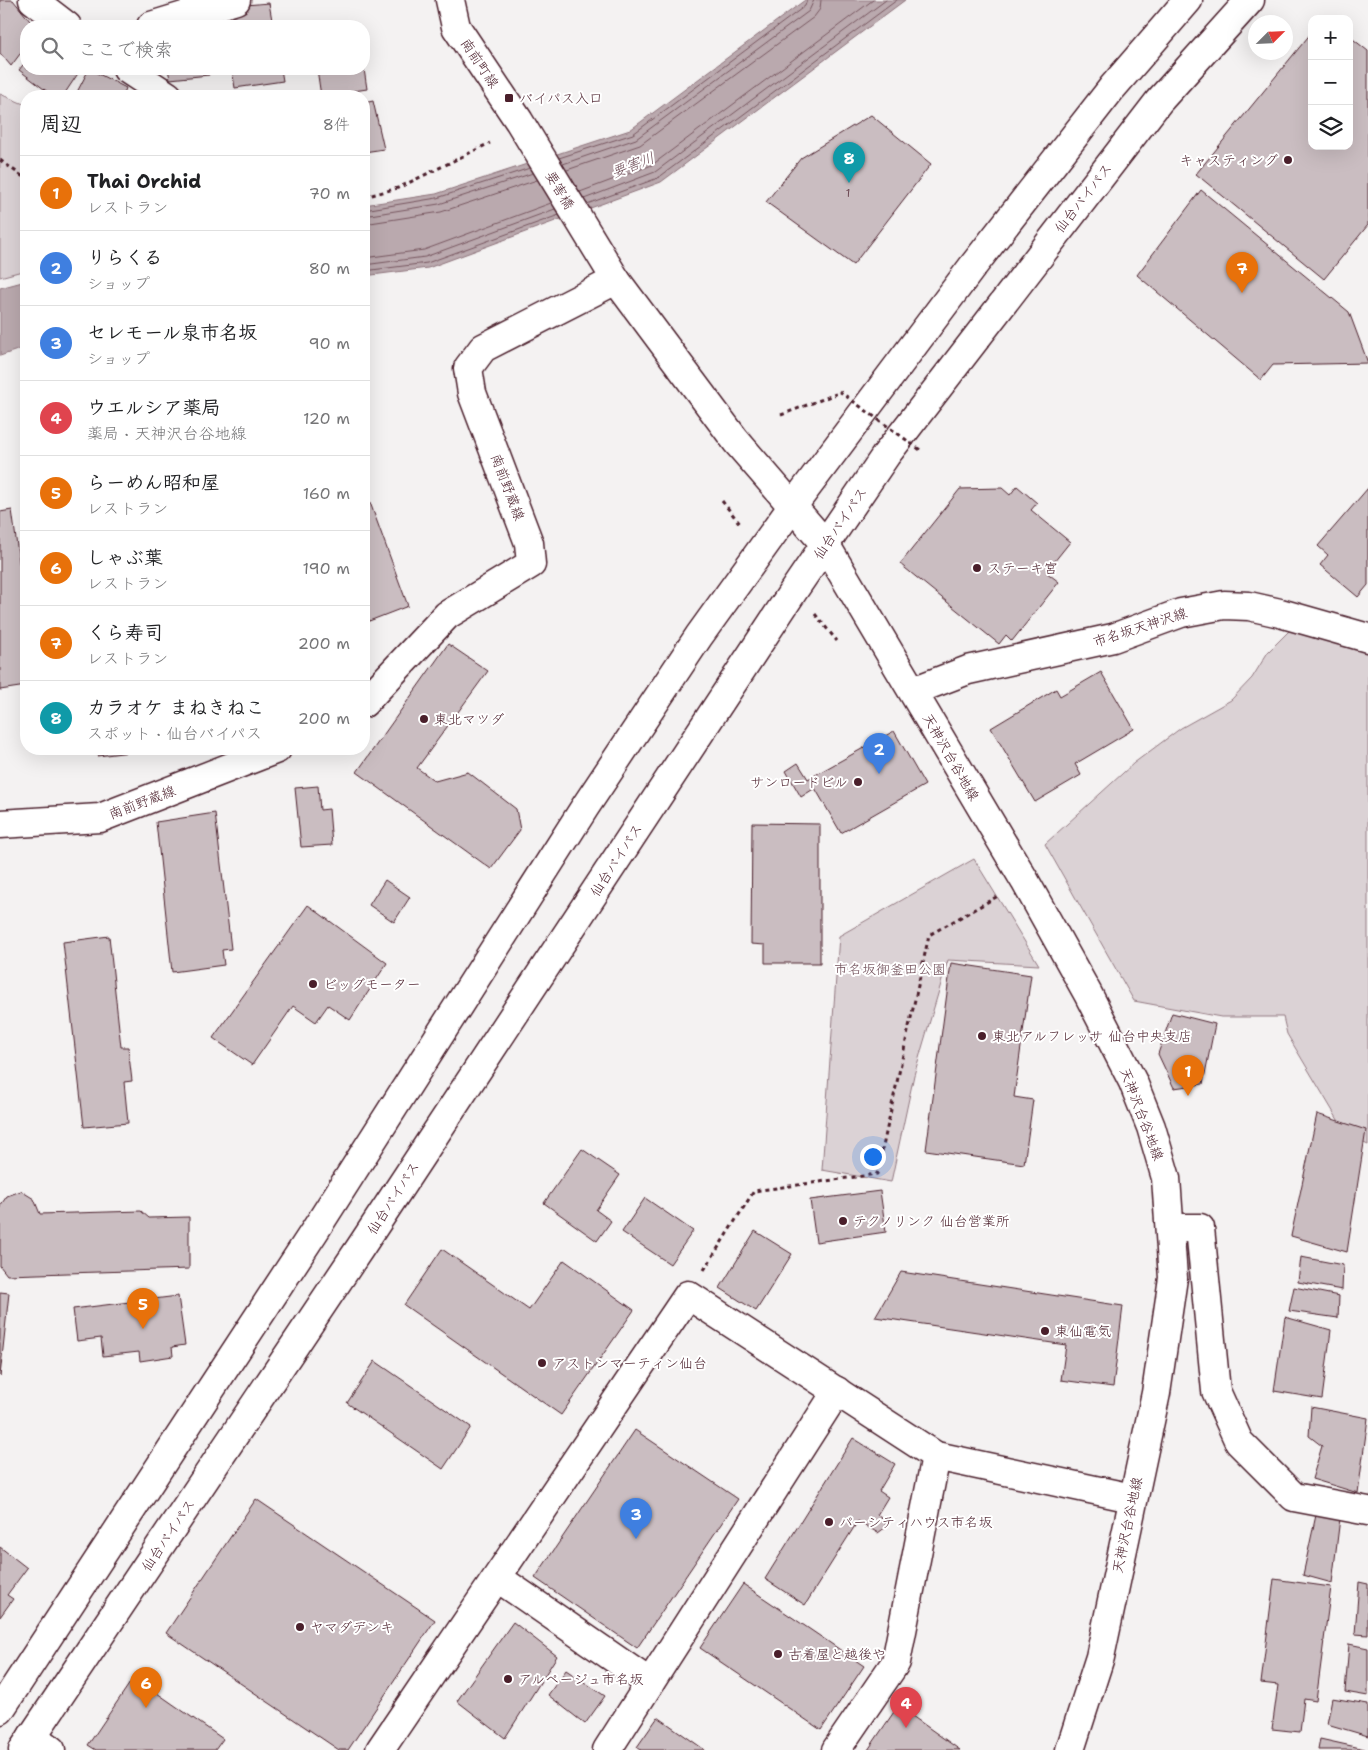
<!DOCTYPE html>
<html lang="ja">
<head>
<meta charset="utf-8">
<style>
	body { margin:0; font-family:"Shantell Sans","Klee One",sans-serif; background:#f2f2f2; color:#202124 }
	.controls { position:absolute; right:15px; top:15px; display:grid; overflow:hidden; border-radius:10px; box-shadow:0 5px 20px #0002 }
	.controls button { width:45px; height:45px; display:grid; place-items:center; padding:0; border:0; border-bottom:1px solid #e0e0e0; background:#fff; color:#202124; font:25px sans-serif }
	.compass { position:absolute; left:1248px; top:15px; width:45px; height:45px; border-radius:50%; background:#fff; box-shadow:0 5px 20px #0002; rotate:66deg }
	.you { position:absolute; left:872px; top:1156px; width:18px; height:18px; margin:-12px; border:4px solid #fff; border-radius:50%; background:#1a73e8; box-shadow:0 0 0 8px #1a73e833 }
	.badge { display:grid; place-items:center; width:32px; height:32px; border-radius:50%; background:#111827; color:#fff; font-size:16px; font-weight:700 }
	.pin { position:absolute; translate:-50% -41px; filter:drop-shadow(0 1px 2px #0008) }
	.pin::after { content:''; position:absolute; top:26px; width:18px; height:15px; background:inherit; clip-path:polygon(0 0,100% 0,50% 100%) }
	.list { margin:0; padding:0; list-style:none }
	h2 { display:flex; justify-content:space-between; align-items:center; height:65px; margin:0; padding:0 20px; font-size:21px }
	h2 small { font-size:16px; font-weight:400; color:#757577 }
	.list li { display:grid; grid-template-columns:32px 1fr auto; gap:15px; align-items:center; box-sizing:border-box; height:75px; padding:0 20px; border-top:1px solid #e0e0e0 }
	.list b { display:block; font-size:19px; white-space:nowrap }
	.list p { margin:0; font-size:16px; white-space:nowrap; color:#757577 }
	.list em { font-size:16px; font-style:normal; color:#757577 }
	.icon { flex:none; width:28px; height:28px; fill:none; stroke:currentColor; stroke-width:2; stroke-linecap:round; stroke-linejoin:round }
	.map { position:relative; flex:none; width:1368px; height:1750px; overflow:hidden }
	.search { position:absolute; background:#fff; box-shadow:0 5px 20px #0002; left:20px; top:20px; width:350px; height:55px; display:flex; align-items:center; gap:12px; box-sizing:border-box; padding:0 18px; border-radius:20px; color:#757577; font-size:19px }
	.panel { position:absolute; background:#fff; box-shadow:0 5px 20px #0002; left:20px; top:90px; width:350px; height:665px; border-radius:20px }
	.map>svg:first-child { display:block }
	.green { fill:#dbd2d5; stroke:#927880 }
	.water { fill:#baa9ae; stroke:#8d727a }
	.lines { fill:none; stroke-linecap:round; stroke-linejoin:round }
	.shore { stroke:#77565f; stroke-width:1 }
	.building { fill:#cabdc1; stroke:#4a1f2b }
	.minor-casing { stroke:#4a1f2b; stroke-width:31 }
	.highway-casing { stroke:#4a1f2b; stroke-width:31 }
	.path { stroke:#4a1f2b; stroke-width:3; stroke-dasharray:4 4; stroke-linecap:butt }
	.minor { stroke:#fff; stroke-width:28 }
	.highway { stroke:#fff; stroke-width:28 }
	.path-bridge { stroke:#4a1f2b; stroke-width:3; stroke-dasharray:4 4; stroke-linecap:butt }
	.poi-dot { fill:#4a1f2b; stroke:#fff; stroke-width:2 }
	.labels { text-anchor:middle; dominant-baseline:central; stroke-width:4; stroke-linejoin:round; paint-order:stroke }
	.number-label { font-size:11px; fill:#6a4650 }
	.street-label { font-size:14px; fill:#4a1f2b; stroke:#fff }
	.poi-label { font-size:14px; fill:#4a1f2b; stroke:#fff; text-anchor:start }
	.park-label { font-size:14px; fill:#6e4c56; stroke:#fff }
	.water-label { font-size:15px; font-style:italic; fill:#714f59; stroke:#fff }
</style>
</head>
<body>
<div class="map">
<svg width="1368" height="1750" viewBox="0 0 1368 1750">
	<rect width="100%" height="100%" fill="#f4f2f2"/>
	<filter id="ink" filterUnits="userSpaceOnUse"><feTurbulence type="fractalNoise" baseFrequency=".02" numOctaves="2"/><feDisplacementMap in="SourceGraphic" scale="10" xChannelSelector="R" yChannelSelector="G"/><feConvolveMatrix kernelMatrix="1 2 1 2 8 2 1 2 1" color-interpolation-filters="sRGB"/></filter>
	<g filter="url(#ink)">
		<!-- green -->
		<g class="green">
			<path d="M0,94l26,11v165l-26,7z"/>
			<path d="M1290,630l78,19v496l-21,-10 -60,-101 -4,-17h-62l-87,-16 -89,-157 89,-81 47,-35 50,-28 21,-22 16,-26z"/>
			<path d="M974,859l65,106 -91,-5 -34,115 -23,107 -69,-12 17,-234z"/>
		</g>
		<!-- water -->
		<g class="water">
			<path d="M805,0h100l-244,182 -233,86 -64,8v-71l72,-11 194,-64z"/>
			<path d="M26,281v66l-26,9v-68z"/>
		</g>
		<g class="lines">
			<!-- shore -->
			<g class="shore">
				<path d="M559,158l74,-24 172,-128 2,-6"/>
				<path d="M563,164l73,-25 173,-128 5,-11"/>
				<path d="M567,170l73,-25 174,-128 6,-8 1,-9"/>
				<path d="M580,192l72,-27 221,-165"/>
				<path d="M584,199l71,-27 231,-172"/>
				<path d="M587,204l71,-26 239,-178"/>
				<path d="M364,210l73,-12 93,-30"/>
				<path d="M364,216l75,-12 94,-31"/>
				<path d="M364,224l77,-12 96,-32"/>
				<path d="M364,258l60,-8 127,-47"/>
				<path d="M364,265l61,-8 130,-48"/>
				<path d="M364,271l63,-8 132,-48"/>
			</g>
		</g>
		<!-- building -->
		<g class="building">
			<path d="M0,0h13l21,26h-8v20l-15,20 -11,-13z"/>
			<path d="M269,3l4,23h-47l-3,-19z"/>
			<path d="M1312,32v114h37v-110l19,15v174l-44,54 -128,-105z"/>
			<path d="M26,61v8h55l-18,27h-10l-34,-26z"/>
			<path d="M89,69l37,19 -3,8h-48z"/>
			<path d="M168,69h40l1,6 -39,4z"/>
			<path d="M232,69h49l2,12 -48,7z"/>
			<path d="M317,69h47l3,20 -46,7z"/>
			<path d="M373,101l11,48 -20,3v-49z"/>
			<path d="M871,115l60,49 -78,101 -87,-63 35,-44z"/>
			<path d="M1201,190l148,122 19,51 -95,2 -12,15 -124,-105z"/>
			<path d="M364,486l44,120 -44,17z"/>
			<path d="M1017,486l20,17 -6,7 39,32 -24,30 13,10 -47,59 -6,-6 -7,9 -99,-80 60,-75 42,-1 8,7z"/>
			<path d="M1368,488v97l-10,12 -38,-32 8,-10 -10,-9z"/>
			<path d="M12,510l14,102v74l-26,4v-178z"/>
			<path d="M448,644l40,27 -71,97 18,13 33,-9 48,37 4,21 -29,39 -134,-97z"/>
			<path d="M1101,672l33,57 -59,35 6,11 -46,27 -44,-74 65,-39 4,7z"/>
			<path d="M894,731l31,54 -84,48 -26,-45 -14,9 -15,-26 12,-8 10,16z"/>
			<path d="M98,749h56l-56,7z"/>
			<path d="M318,786l2,24 9,-1 3,36 -31,2 -6,-59z"/>
			<path d="M215,813l16,136 -9,1 2,15 -52,7 -16,-150z"/>
			<path d="M752,823l68,1v139h-55v-18l-14,-1z"/>
			<path d="M385,880l25,17 -16,25 -25,-17z"/>
			<path d="M308,905l79,58 -37,57 -22,-15 -12,17 -23,-16 -41,59 -39,-27z"/>
			<path d="M109,936l12,111h7l4,34 -8,1 4,41 -44,4 -21,-185z"/>
			<path d="M951,963l80,12 -17,122 19,3 -9,64 -98,-14z"/>
			<path d="M1172,1013l43,11 -12,60 -29,4 -16,-34z"/>
			<path d="M1317,1114l49,16 -19,122 -56,-16z"/>
			<path d="M582,1149l38,26 -24,35 15,11 -14,20 -53,-38z"/>
			<path d="M21,1191l13,8 6,15 101,-3 8,7 40,-1v52l-182,6 -7,-9v-60l7,-10z"/>
			<path d="M880,1191l6,41 -70,10 -6,-42z"/>
			<path d="M645,1198l48,33 -23,33 -48,-32z"/>
			<path d="M755,1231l37,23 -36,57 -36,-23z"/>
			<path d="M442,1249l87,61 35,-50 70,50 -73,105 -157,-110z"/>
			<path d="M1301,1257l42,8 -1,25 -44,-8z"/>
			<path d="M901,1272l222,34 -10,81 -52,-7 5,-35 -191,-28z"/>
			<path d="M1294,1287l45,9 -1,22 -49,-7z"/>
			<path d="M0,1292l9,1 -9,83z"/>
			<path d="M178,1296l7,49 -13,2 1,9 -33,5 -1,-9 -36,4 -2,-18 -24,3 -4,-32z"/>
			<path d="M1285,1317l46,13 -9,69 -48,-8z"/>
			<path d="M375,1361l96,66 -28,42 -96,-66z"/>
			<path d="M1311,1407l57,11 -10,75 -46,-14 10,-33 -13,-10z"/>
			<path d="M635,1430l103,69 -101,149 -102,-70z"/>
			<path d="M853,1438l42,26 -16,27 9,6 -11,18 8,6 1,6 -8,6 -20,-12 -53,84 -40,-26z"/>
			<path d="M256,1499l179,121 -87,130h-9l-173,-117z"/>
			<path d="M1316,1515l24,3 -8,65 -29,-8z"/>
			<path d="M0,1547l27,21 -20,27 6,4 -13,18z"/>
			<path d="M1274,1579l57,8 -15,114 -12,-2 -4,33 -28,-3 6,-44 -17,-2z"/>
			<path d="M1359,1582l9,2v51l-13,-1z"/>
			<path d="M743,1584l121,82 -43,64 -121,-82z"/>
			<path d="M513,1622l44,34 -52,82 -48,-37z"/>
			<path d="M1349,1644l19,4v48l-23,-4z"/>
			<path d="M566,1670l39,26 -20,28 -37,-29z"/>
			<path d="M134,1677l89,62 -8,11h-119l-8,-5z"/>
			<path d="M1332,1698l36,6v32l-41,-12z"/>
			<path d="M898,1706l62,44h-92z"/>
			<path d="M658,1717l47,33h-64l-4,-3z"/>
			<path d="M1320,1739l45,10v1h-47z"/>
		</g>
		<g class="lines">
			<defs>
				<g id="minor">
					<path d="M33,0l34,26"/>
					<path d="M450,0l6,27 63,94 97,159 120,161 89,103 200,337 63,113 45,88 18,45 15,51 7,100 -17,115 -56,264 -30,93"/>
					<path d="M151,26l85,-26"/>
					<path d="M127,69l41,27"/>
					<path d="M913,691l55,-21 145,-32 68,-25 43,-8 25,1 31,7 88,25"/>
					<path d="M364,703l83,-88 84,-51 -2,-21 -57,-150 -4,-25 15,-20 133,-68"/>
					<path d="M0,824l100,-6 177,-69"/>
					<path d="M1170,1228h30l16,163 23,51 55,55 74,14"/>
					<path d="M498,1578l152,105"/>
					<path d="M32,1736l19,14"/>
					<path d="M380,1750l308,-455 248,161 196,42"/>
					<path d="M607,1750l230,-359"/>
					<path d="M836,1750l60,-88 40,-206"/>
				</g>
				<g id="highway">
					<path d="M0,1710l314,-478 271,-425 114,-171 93,-129 181,-241 139,-178 76,-88"/>
					<path d="M23,1750l337,-502 434,-658 92,-135 273,-354 91,-101"/>
				</g>
			</defs>
			<!-- minor casing -->
			<use href="#minor" class="minor-casing"/>
			<!-- highway casing -->
			<use href="#highway" class="highway-casing"/>
			<!-- path -->
			<g class="path">
				<path d="M0,160l26,19"/>
				<path d="M364,197l34,-9 92,-45"/>
				<path d="M781,415l55,-21"/>
				<path d="M722,501l19,24"/>
				<path d="M815,614l22,27"/>
				<path d="M704,1270l50,-79 123,-17 52,-239 69,-39"/>
			</g>
			<!-- minor -->
			<use href="#minor" class="minor"/>
			<!-- highway -->
			<use href="#highway" class="highway"/>
			<!-- path-bridge -->
			<path class="path-bridge" d="M839,391l84,61"/>
		</g>
	</g>
	<!-- markers -->
	<g class="poi-dot">
		<rect x="504" y="93" width="10" height="10" rx="2.5"/>
		<circle cx="1288" cy="160" r="5"/>
		<circle cx="977" cy="568" r="5"/>
		<circle cx="424" cy="719" r="5"/>
		<circle cx="858" cy="782" r="5"/>
		<circle cx="313" cy="984" r="5"/>
		<circle cx="982" cy="1036" r="5"/>
		<circle cx="843" cy="1221" r="5"/>
		<circle cx="1045" cy="1331" r="5"/>
		<circle cx="542" cy="1363" r="5"/>
		<circle cx="829" cy="1522" r="5"/>
		<circle cx="300" cy="1627" r="5"/>
		<circle cx="778" cy="1654" r="5"/>
		<circle cx="508" cy="1679" r="5"/>
	</g>
	<g class="labels">
		<!-- number labels -->
		<g class="number-label">
			<text x="848" y="193">1</text>
		</g>
		<!-- street labels -->
		<g class="street-label">
			<text transform="translate(480 63) rotate(56)">南前町線</text>
			<text transform="translate(560 190) rotate(59)">要害橋</text>
			<text transform="translate(1083 198) rotate(-52)">仙台バイパス</text>
			<text transform="translate(508 487) rotate(69)">南前野蔵線</text>
			<text transform="translate(840 523) rotate(-56)">仙台バイパス</text>
			<text transform="translate(1140 627) rotate(-18)">市名坂天神沢線</text>
			<text transform="translate(951 757) rotate(60)">天神沢台谷地線</text>
			<text transform="translate(142 802) rotate(-21)">南前野蔵線</text>
			<text transform="translate(616 860) rotate(-57)">仙台バイパス</text>
			<text transform="translate(1142 1114) rotate(69)">天神沢台谷地線</text>
			<text transform="translate(393 1198) rotate(-57)">仙台バイパス</text>
			<text transform="translate(1127 1525) rotate(-78)">天神沢台谷地線</text>
			<text transform="translate(168 1535) rotate(-56)">仙台バイパス</text>
		</g>
		<!-- poi labels -->
		<g class="poi-label">
			<text x="519" y="98">バイパス入口</text>
			<text x="1278" y="160" text-anchor="end">キャスティング</text>
			<text x="987" y="568">ステーキ宮</text>
			<text x="434" y="719">東北マツダ</text>
			<text x="848" y="782" text-anchor="end">サンロードビル</text>
			<text x="323" y="984">ビッグモーター</text>
			<text x="992" y="1036">東北アルフレッサ 仙台中央支店</text>
			<text x="853" y="1221">テクノリンク 仙台営業所</text>
			<text x="1055" y="1331">東仙電気</text>
			<text x="552" y="1363">アストンマーティン仙台</text>
			<text x="839" y="1522">パーシティハウス市名坂</text>
			<text x="310" y="1627">ヤマダデンキ</text>
			<text x="788" y="1654">古着屋と越後や</text>
			<text x="518" y="1679">アルページュ市名坂</text>
		</g>
		<!-- park labels -->
		<g class="park-label">
			<text x="890" y="969">市名坂御釜田公園</text>
		</g>
		<!-- water labels -->
		<g class="water-label">
			<text transform="translate(633 165) rotate(-21)">要害川</text>
		</g>
	</g>
</svg>
<div class="controls">
<button>+</button>
<button>−</button>
<button><svg class="icon" aria-label="layers" viewBox="0 0 24 24"><path d="M12 4l9 5-9 5-9-5zM3 14l9 5 9-5"/></svg></button>
</div>
<svg class="compass" viewBox="-18 -18 36 36"><path d="M0-13l5 13h-10z" fill="#e53935"/><path d="M0 13l5-13h-10z" fill="#757577"/></svg>
<div class="you"></div>
<div class="pin badge" style="left:1188px;top:1096px;background:#e8710a">1</div>
<div class="pin badge" style="left:879px;top:774px;background:#3f7fe0">2</div>
<div class="pin badge" style="left:636px;top:1539px;background:#3f7fe0">3</div>
<div class="pin badge" style="left:906px;top:1728px;background:#e0444e">4</div>
<div class="pin badge" style="left:143px;top:1329px;background:#e8710a">5</div>
<div class="pin badge" style="left:146px;top:1708px;background:#e8710a">6</div>
<div class="pin badge" style="left:1242px;top:293px;background:#e8710a">7</div>
<div class="pin badge" style="left:849px;top:183px;background:#0f9aa8">8</div>
<div class="search"><svg class="icon" aria-label="search" viewBox="0 0 24 24"><circle cx="10" cy="10" r="6"/><path d="M15 15l6 6"/></svg>ここで検索</div>
<section class="panel">
<h2>周辺<small>8件</small></h2>
<ul class="list">
<li><span class="badge" style="background:#e8710a">1</span><div><b>Thai Orchid</b><p>レストラン</p></div><em>70 m</em></li>
<li><span class="badge" style="background:#3f7fe0">2</span><div><b>りらくる</b><p>ショップ</p></div><em>80 m</em></li>
<li><span class="badge" style="background:#3f7fe0">3</span><div><b>セレモール泉市名坂</b><p>ショップ</p></div><em>90 m</em></li>
<li><span class="badge" style="background:#e0444e">4</span><div><b>ウエルシア薬局</b><p>薬局 · 天神沢台谷地線</p></div><em>120 m</em></li>
<li><span class="badge" style="background:#e8710a">5</span><div><b>らーめん昭和屋</b><p>レストラン</p></div><em>160 m</em></li>
<li><span class="badge" style="background:#e8710a">6</span><div><b>しゃぶ葉</b><p>レストラン</p></div><em>190 m</em></li>
<li><span class="badge" style="background:#e8710a">7</span><div><b>くら寿司</b><p>レストラン</p></div><em>200 m</em></li>
<li><span class="badge" style="background:#0f9aa8">8</span><div><b>カラオケ まねきねこ</b><p>スポット · 仙台バイパス</p></div><em>200 m</em></li>
</ul>
</section>
</div>
</body>
</html>
